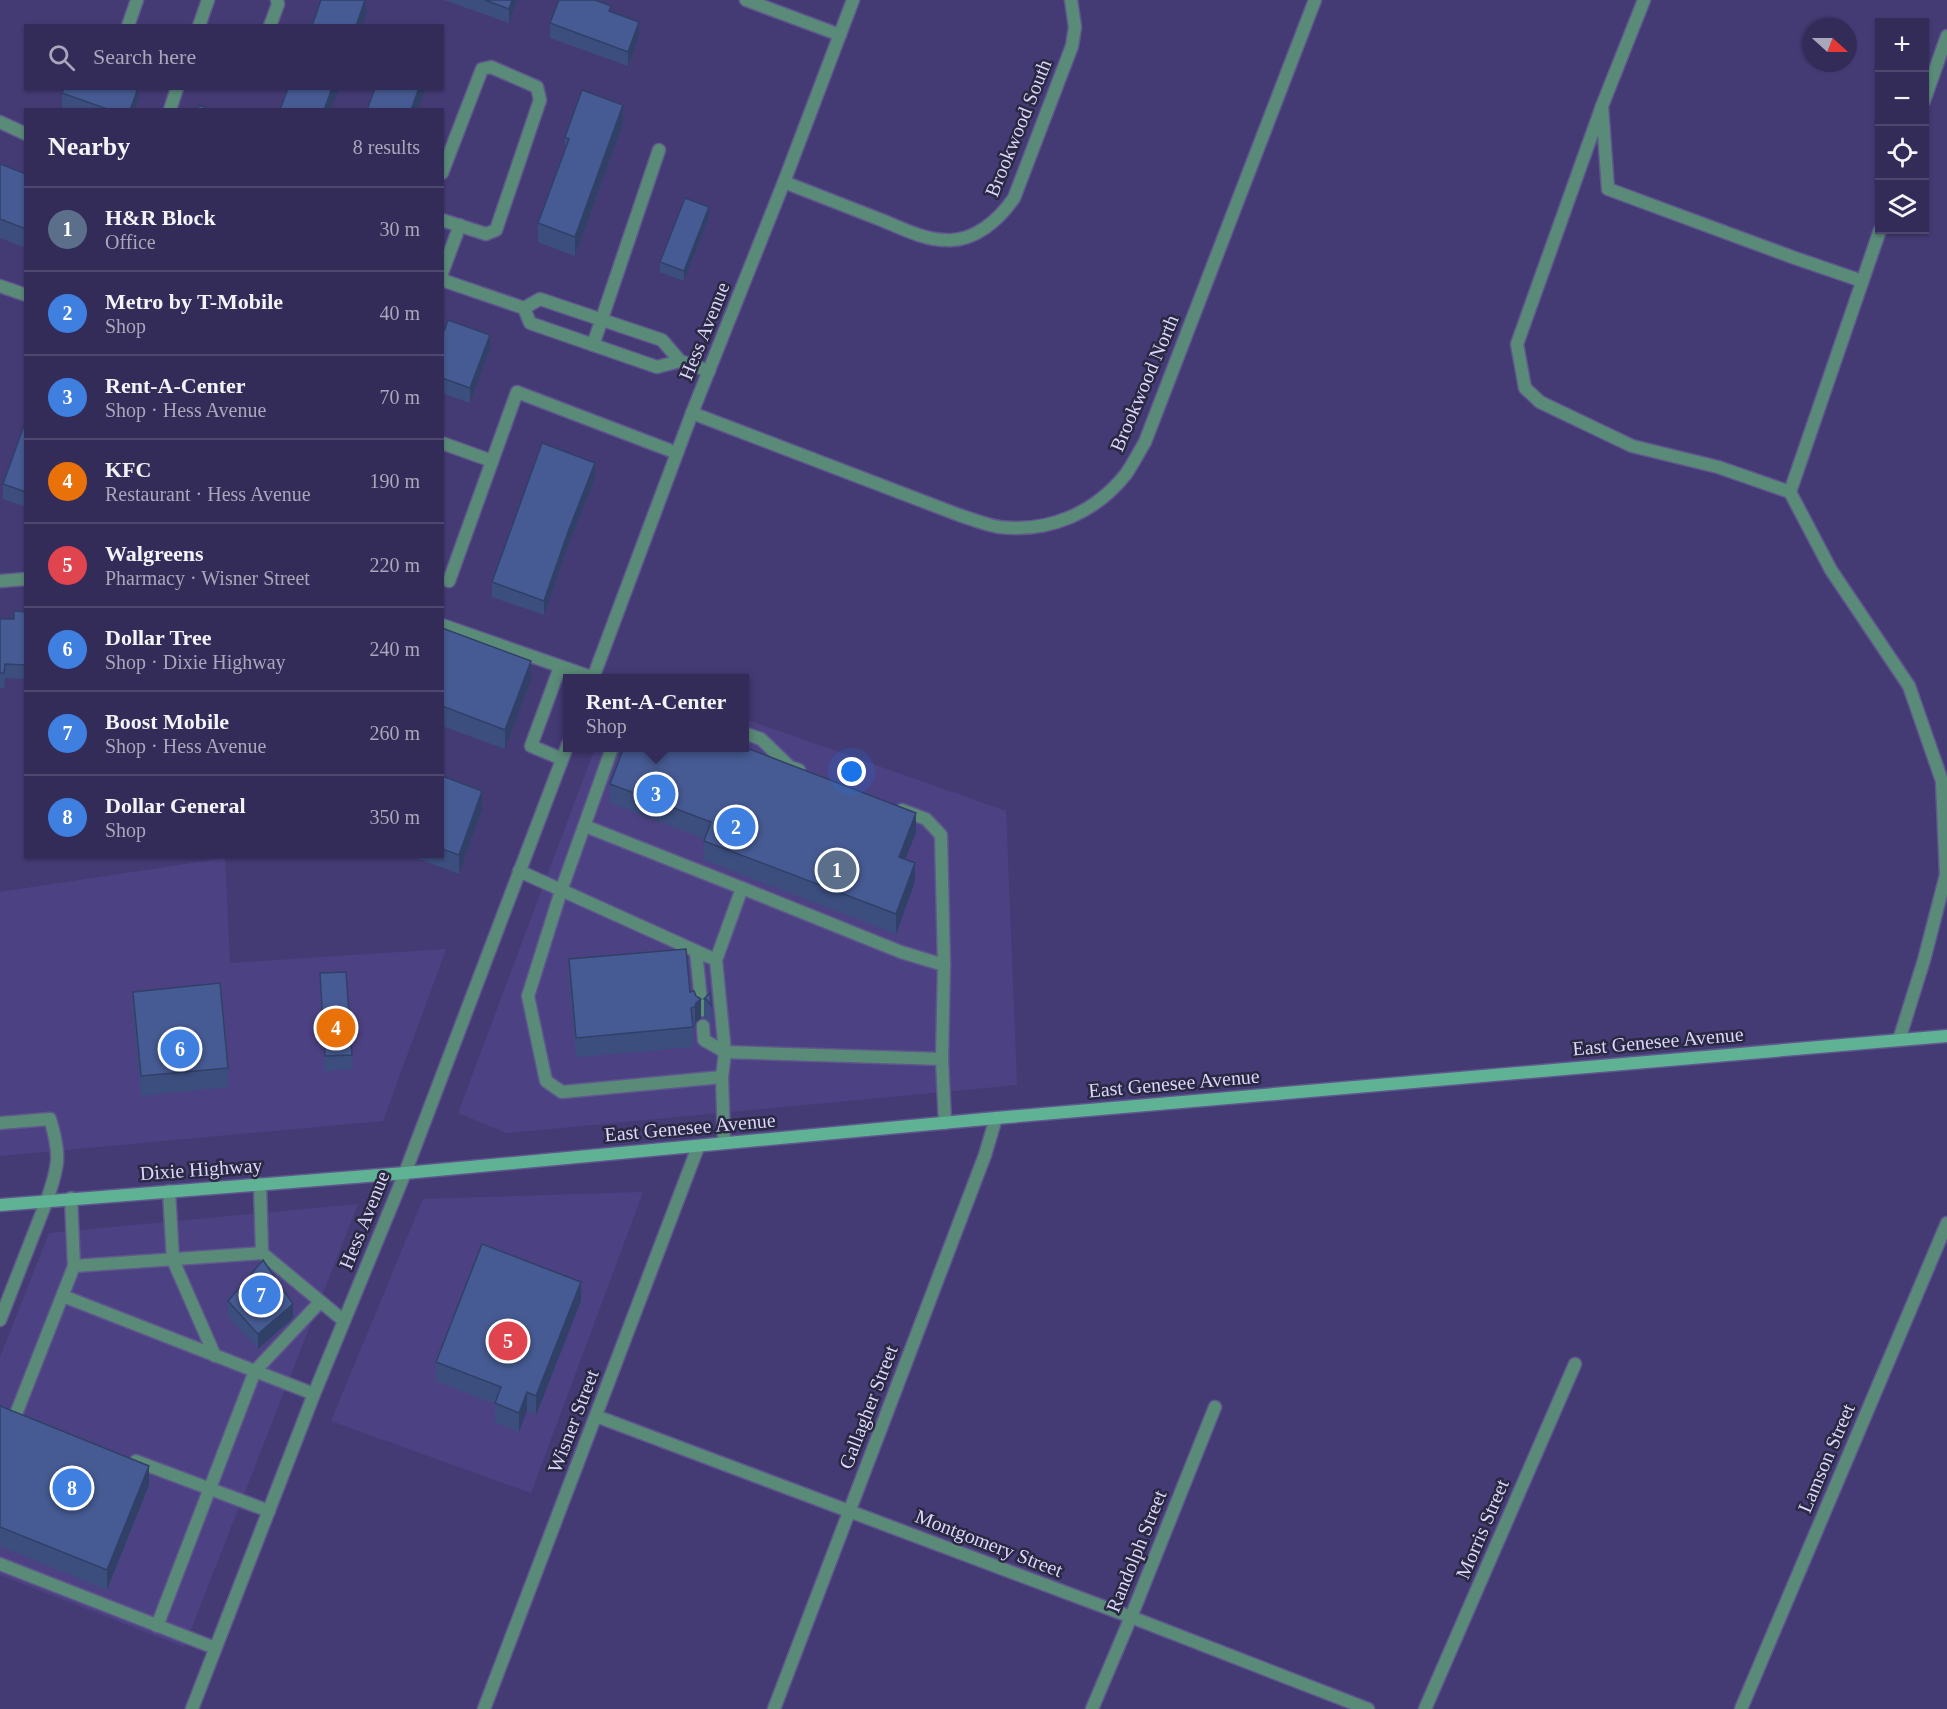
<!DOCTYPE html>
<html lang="en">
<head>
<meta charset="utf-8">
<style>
	body { margin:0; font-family:Georgia,serif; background:#3e3861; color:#f1f3f6 }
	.controls { position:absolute; right:18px; top:18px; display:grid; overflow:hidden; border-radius:0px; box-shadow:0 2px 4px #0004 }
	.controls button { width:54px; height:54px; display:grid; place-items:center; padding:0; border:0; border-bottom:2px solid #4e486e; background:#332c58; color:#f1f3f6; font:30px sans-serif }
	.compass { position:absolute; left:1803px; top:18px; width:54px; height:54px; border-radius:50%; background:#332c58; box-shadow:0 2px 4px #0004; rotate:111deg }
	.you { position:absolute; left:852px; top:772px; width:21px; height:21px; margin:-15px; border:4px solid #fff; border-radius:50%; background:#1a73e8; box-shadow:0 0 0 9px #1a73e833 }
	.badge { display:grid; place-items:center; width:39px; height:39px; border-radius:50%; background:#8abfa5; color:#fff; font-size:20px; font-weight:700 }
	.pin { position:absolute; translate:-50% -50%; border:3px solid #fff; box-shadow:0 2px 6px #0006 }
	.popup { position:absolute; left:563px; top:674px; width:186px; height:78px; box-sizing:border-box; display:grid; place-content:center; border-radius:0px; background:#332c58; filter:drop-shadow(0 2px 4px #0005); font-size:20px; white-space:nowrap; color:#a9a7ba }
	.popup b { font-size:22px; color:#f1f3f6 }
	.popup::after { content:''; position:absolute; left:50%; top:100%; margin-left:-12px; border:12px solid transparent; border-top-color:#332c58 }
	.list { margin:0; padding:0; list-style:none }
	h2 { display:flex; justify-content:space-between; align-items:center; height:78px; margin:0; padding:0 24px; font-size:26px }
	h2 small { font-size:20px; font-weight:400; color:#a9a7ba }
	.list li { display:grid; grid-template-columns:39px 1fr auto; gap:18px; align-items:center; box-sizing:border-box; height:84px; padding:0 24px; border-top:2px solid #4e486e }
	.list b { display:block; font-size:22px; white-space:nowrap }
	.list p { margin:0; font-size:20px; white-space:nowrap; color:#a9a7ba }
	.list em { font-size:20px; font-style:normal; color:#a9a7ba }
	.icon { flex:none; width:33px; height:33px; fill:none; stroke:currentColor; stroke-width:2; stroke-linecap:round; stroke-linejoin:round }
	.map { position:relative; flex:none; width:1947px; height:1709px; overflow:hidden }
	.search { position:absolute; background:#332c58; box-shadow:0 2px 4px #0004; left:24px; top:24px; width:420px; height:66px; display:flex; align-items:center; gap:15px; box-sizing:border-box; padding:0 21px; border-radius:0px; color:#a9a7ba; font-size:22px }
	.panel { position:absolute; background:#332c58; box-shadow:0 2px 4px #0004; left:24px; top:108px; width:420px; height:750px; border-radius:0px }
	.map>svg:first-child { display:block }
	.built { fill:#4c4283 }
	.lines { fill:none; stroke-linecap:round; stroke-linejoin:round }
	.service-casing { stroke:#5f578d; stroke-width:15 }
	.minor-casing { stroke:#5f578d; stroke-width:15 }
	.tertiary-casing { stroke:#5f578d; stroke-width:15 }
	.secondary-casing { stroke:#5f578d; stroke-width:15 }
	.service { stroke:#5a8b78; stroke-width:12 }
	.minor { stroke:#5a8b78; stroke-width:12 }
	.tertiary { stroke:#5a8b78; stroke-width:12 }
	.secondary { stroke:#5fb294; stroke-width:12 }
	.wall { fill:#3c4e7e }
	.shaded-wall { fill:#314067 }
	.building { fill:#465b93; stroke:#314067; stroke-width:1.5 }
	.labels { text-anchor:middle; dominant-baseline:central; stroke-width:5; stroke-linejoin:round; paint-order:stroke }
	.street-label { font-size:20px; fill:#d9d7fa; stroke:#2a2842 }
</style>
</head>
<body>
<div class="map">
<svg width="1947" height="1709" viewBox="0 0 1947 1709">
	<rect width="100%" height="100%" fill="#443b75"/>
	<!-- built -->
	<g class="built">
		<path d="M745,719l261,92 11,274 -510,48 -49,-20 137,-365h149z"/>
		<path d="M225,858l5,105 216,-14 -63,172 -383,35v-264z"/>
		<path d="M643,1192l-112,301 -200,-72 92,-222z"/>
		<path d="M358,1204l-174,443 -184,-72v-218l49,-124z"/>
	</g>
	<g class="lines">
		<defs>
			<g id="service">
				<path d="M1644,0l-42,106 6,83 184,68 70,24"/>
				<path d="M128,26l9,-26"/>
				<path d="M199,26l9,-26"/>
				<path d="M270,26l8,-22 -1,-4"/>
				<path d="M1924,101l23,-65"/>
				<path d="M1602,106l-85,238 8,44 15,14 92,44 86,21 72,25"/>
				<path d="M170,110l7,-22"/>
				<path d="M0,122l26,12"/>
				<path d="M442,173l40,-104 9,-2 46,20 3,13 -44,130 -10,4 -44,-14"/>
				<path d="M1880,230l-90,262 41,78 78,116 33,95 4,94 -22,85 -25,80"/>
				<path d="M442,273l18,-48"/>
				<path d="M442,280l82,28 6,15 127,44 23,-6"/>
				<path d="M0,286l26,9"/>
				<path d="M524,308l16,-9 122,41 18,21 29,10"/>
				<path d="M593,345l66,-195"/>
				<path d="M442,443l50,18"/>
				<path d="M0,581l26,-2"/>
				<path d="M449,581l68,-189 160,61"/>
				<path d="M442,625l152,53"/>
				<path d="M560,667l-29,79 31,13"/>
				<path d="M744,733l17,6 29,28 9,3"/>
				<path d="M612,748l-51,143 -33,105 18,85 16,11 160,-15"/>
				<path d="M902,810l24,9 15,16 3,130 -2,94"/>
				<path d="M585,826l157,62 -26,72 9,92 -3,25 2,66"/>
				<path d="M519,871l197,89"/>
				<path d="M742,888l159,64 43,13"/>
				<path d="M696,952l6,58"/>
				<path d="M703,1026l1,14 21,12 217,7 3,64"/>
				<path d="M0,1123l50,-4c11,36 9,46 -3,81"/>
				<path d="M260,1184l2,69 82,68"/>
				<path d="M169,1191l4,69 42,96"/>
				<path d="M74,1266l188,-13"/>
				<path d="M63,1296l251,98"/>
				<path d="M16,1414l58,-148 -3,-68"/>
				<path d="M136,1461l133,50"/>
				<path d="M0,1564l215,84"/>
				<path d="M157,1626l98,-255 65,-69"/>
			</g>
			<g id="minor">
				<path d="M746,0l94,35"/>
				<path d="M784,182c33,13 67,26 100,39 19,8 41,19 62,19 28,2 53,-20 68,-42l58,-152 3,-19 -4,-27"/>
				<path d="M692,413l267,102c13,4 27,10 40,12 50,6 96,-14 127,-53 7,-10 13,-22 19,-32l170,-442"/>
				<path d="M0,1320l47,-120"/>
				<path d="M596,1416l535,201 237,92"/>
				<path d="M484,1709l214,-562"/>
				<path d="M774,1709l211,-554 11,-37"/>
				<path d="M1092,1709l39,-92 84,-210"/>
				<path d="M1425,1709l150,-345"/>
				<path d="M1741,1709l206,-486"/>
			</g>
			<g id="tertiary">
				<path d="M593,678l99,-265 92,-231 69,-182"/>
				<path d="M192,1709l122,-315 91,-221 163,-429"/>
			</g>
			<path id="secondary" d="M0,1205l405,-32 591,-55 951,-82"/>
		</defs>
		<!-- service casing -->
		<use href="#service" class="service-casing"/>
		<!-- minor casing -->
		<use href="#minor" class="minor-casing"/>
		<!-- tertiary casing -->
		<use href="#tertiary" class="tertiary-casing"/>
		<!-- secondary casing -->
		<use href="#secondary" class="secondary-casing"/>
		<!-- service -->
		<use href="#service" class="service"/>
		<!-- minor -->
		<use href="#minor" class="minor"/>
		<!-- tertiary -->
		<use href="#tertiary" class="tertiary"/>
		<!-- secondary -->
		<use href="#secondary" class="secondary"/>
	</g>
	<!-- wall -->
	<g class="wall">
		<path d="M444,0h73l-8,23z"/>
		<path d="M611,12l28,25 -11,29 -78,-28v-15z"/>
		<path d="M139,88v11l-4,11h-66l-7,-3v-14z"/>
		<path d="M623,124l-48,132 -37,-14v-19l27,-72v-14z"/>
		<path d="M0,164l26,10v74l-26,-10z"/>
		<path d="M709,217l-25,64 -24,-9v-10z"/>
		<path d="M442,330l48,19 -20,54 -28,-10z"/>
		<path d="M26,420v87l-23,-8v-15z"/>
		<path d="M595,478l-27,68 -24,69 -52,-18v-15z"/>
		<path d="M26,612v67l-21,-1 -1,10h-4v-69h14z"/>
		<path d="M442,628l89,52 -26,69 -63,-23z"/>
		<path d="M747,747v2l169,83 -11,27 10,23 -19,52 -192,-74v-19l1,-2 -95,-36v-19z"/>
		<path d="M442,776l40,34 -23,64 -48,-18h31z"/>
		<path d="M569,959l121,33 11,26 -5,4 -1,5h-2v20l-117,10 -7,-79z"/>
		<path d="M320,973l32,82v14l-27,2 -5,-83z"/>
		<path d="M133,992l95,76v19l-87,9 -8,-85z"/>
		<path d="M710,993l1,12v19l-4,-5 -3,-1v-19z"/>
		<path d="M228,1301l65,17 -35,31 -30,-33z"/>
		<path d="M581,1301l-45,114 -9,-4 -8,21 -24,-10v-18l-59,-23v-19z"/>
		<path d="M0,1406l149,79 -42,105 -107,-44z"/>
	</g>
	<!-- shaded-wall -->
	<g class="shaded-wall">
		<path d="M365,0h1v16l-3,10h-7z"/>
		<path d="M512,0h5l-8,23v-14z"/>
		<path d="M639,22v15l-11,29v-14z"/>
		<path d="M138,88h1v11l-4,11h-5z"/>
		<path d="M332,88h7l-8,22h-7z"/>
		<path d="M419,88h7l-8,22h-7z"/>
		<path d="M623,105v19l-48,132v-19z"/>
		<path d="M709,207v10l-25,64v-10z"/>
		<path d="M490,335v14l-20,54v-15z"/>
		<path d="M595,463v15l-27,68 -24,69v-14l24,-69z"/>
		<path d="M531,661v19l-26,69v-19z"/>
		<path d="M747,728v19l-7,18 4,-18v-11z"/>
		<path d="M482,791v19l-23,64v-19z"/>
		<path d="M916,813v19l-17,44v-19z"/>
		<path d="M915,863v19l-19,52v-20z"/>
		<path d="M701,999v19l-5,4 -1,5v-20l1,-4z"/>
		<path d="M581,1282v19l-45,114v-19z"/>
		<path d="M293,1304v14l-35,31v-15z"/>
		<path d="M527,1392v19l-8,21v-19z"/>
		<path d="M149,1466v19l-42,105v-20z"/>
	</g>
	<!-- building -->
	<g class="building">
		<path d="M321,0h44l-9,26h-44z"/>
		<path d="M485,0h27l-3,9z"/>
		<path d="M559,0h36l16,6 -2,5 30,11 -11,30 -78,-29z"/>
		<path d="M64,88h74l-8,22h-20l-48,-17z"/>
		<path d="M288,88h44l-8,22h-44z"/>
		<path d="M375,88h44l-8,22h-44z"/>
		<path d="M582,90l41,15 -48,132 -37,-14 31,-84 -4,-2z"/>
		<path d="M199,105l12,5h-14z"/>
		<path d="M0,164l26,10v55l-26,-10z"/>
		<path d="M685,198l24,9 -25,64 -24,-9z"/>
		<path d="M448,320l42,15 -20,53 -28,-10v-48l2,1z"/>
		<path d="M26,420v72l-23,-8z"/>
		<path d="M542,443l53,20 -27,69 -24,69 -52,-19z"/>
		<path d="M14,611l12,1v53l-21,-1 -1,9h-4v-54h14z"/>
		<path d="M442,628l89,33 -26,69 -63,-24z"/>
		<path d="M744,727l3,1 -3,8z"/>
		<path d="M624,747h120l172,66 -17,44 16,6 -19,51 -192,-73 7,-19 -101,-38z"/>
		<path d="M442,776l40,15 -23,64 -17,-6z"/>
		<path d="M686,949l4,43 4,-1 2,5 5,3 -5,4 -1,4 -4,1 2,19 -117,11 -7,-79z"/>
		<path d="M346,972l6,83 -27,1 -5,-83z"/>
		<path d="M220,983l8,85 -87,8 -8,-84z"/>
		<path d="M710,993l1,12 -4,-5 -3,-1z"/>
		<path d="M482,1244l99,38 -45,114 -9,-4 -8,21 -24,-10 6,-16 -65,-25z"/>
		<path d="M263,1260l30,44 -35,30 -30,-33z"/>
		<path d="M0,1406l149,60 -42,104 -107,-43z"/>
	</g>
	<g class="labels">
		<!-- street labels -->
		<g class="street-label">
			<text transform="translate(1018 128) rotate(-68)">Brookwood South</text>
			<text transform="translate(704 331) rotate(-68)">Hess Avenue</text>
			<text transform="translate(1144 383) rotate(-67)">Brookwood North</text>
			<text transform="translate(1658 1041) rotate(-5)">East Genesee Avenue</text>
			<text transform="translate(1174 1083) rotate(-5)">East Genesee Avenue</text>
			<text transform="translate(690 1127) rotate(-5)">East Genesee Avenue</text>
			<text transform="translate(201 1169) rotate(-4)">Dixie Highway</text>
			<text transform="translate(364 1220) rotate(-68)">Hess Avenue</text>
			<text transform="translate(868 1407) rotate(-69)">Gallagher Street</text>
			<text transform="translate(573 1421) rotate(-69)">Wisner Street</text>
			<text transform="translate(1826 1458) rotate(-67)">Lamson Street</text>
			<text transform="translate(1482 1529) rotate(-67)">Morris Street</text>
			<text transform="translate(989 1543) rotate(21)">Montgomery Street</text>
			<text transform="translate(1136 1551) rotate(-68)">Randolph Street</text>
		</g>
	</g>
</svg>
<div class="controls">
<button>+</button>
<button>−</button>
<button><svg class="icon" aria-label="locate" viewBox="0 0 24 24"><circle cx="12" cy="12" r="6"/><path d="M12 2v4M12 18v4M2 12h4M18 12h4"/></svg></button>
<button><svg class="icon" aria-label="layers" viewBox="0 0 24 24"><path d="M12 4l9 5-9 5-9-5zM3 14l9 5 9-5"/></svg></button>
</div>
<svg class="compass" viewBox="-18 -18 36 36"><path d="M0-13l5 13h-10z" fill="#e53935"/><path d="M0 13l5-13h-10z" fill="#a9a7ba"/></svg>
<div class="you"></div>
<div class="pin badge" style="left:837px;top:870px;background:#5c6f8a">1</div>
<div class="pin badge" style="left:736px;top:827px;background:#3f7fe0">2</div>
<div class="pin badge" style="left:656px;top:794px;background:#3f7fe0">3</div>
<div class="popup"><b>Rent-A-Center</b>Shop</div>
<div class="pin badge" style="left:336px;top:1028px;background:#e8710a">4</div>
<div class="pin badge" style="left:508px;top:1341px;background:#e0444e">5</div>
<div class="pin badge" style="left:180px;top:1049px;background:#3f7fe0">6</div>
<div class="pin badge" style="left:261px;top:1295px;background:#3f7fe0">7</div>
<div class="pin badge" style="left:72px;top:1488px;background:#3f7fe0">8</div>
<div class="search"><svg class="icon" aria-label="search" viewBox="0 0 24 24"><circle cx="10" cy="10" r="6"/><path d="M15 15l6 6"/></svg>Search here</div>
<section class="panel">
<h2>Nearby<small>8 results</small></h2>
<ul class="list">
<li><span class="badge" style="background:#5c6f8a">1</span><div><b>H&amp;R Block</b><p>Office</p></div><em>30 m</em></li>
<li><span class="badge" style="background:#3f7fe0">2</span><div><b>Metro by T-Mobile</b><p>Shop</p></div><em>40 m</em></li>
<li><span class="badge" style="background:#3f7fe0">3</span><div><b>Rent-A-Center</b><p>Shop · Hess Avenue</p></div><em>70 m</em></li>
<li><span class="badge" style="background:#e8710a">4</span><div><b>KFC</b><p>Restaurant · Hess Avenue</p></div><em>190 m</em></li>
<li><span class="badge" style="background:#e0444e">5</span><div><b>Walgreens</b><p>Pharmacy · Wisner Street</p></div><em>220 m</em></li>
<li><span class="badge" style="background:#3f7fe0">6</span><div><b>Dollar Tree</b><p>Shop · Dixie Highway</p></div><em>240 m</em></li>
<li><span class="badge" style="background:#3f7fe0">7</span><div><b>Boost Mobile</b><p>Shop · Hess Avenue</p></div><em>260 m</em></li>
<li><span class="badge" style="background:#3f7fe0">8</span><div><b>Dollar General</b><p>Shop</p></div><em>350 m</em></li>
</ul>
</section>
</div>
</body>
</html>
